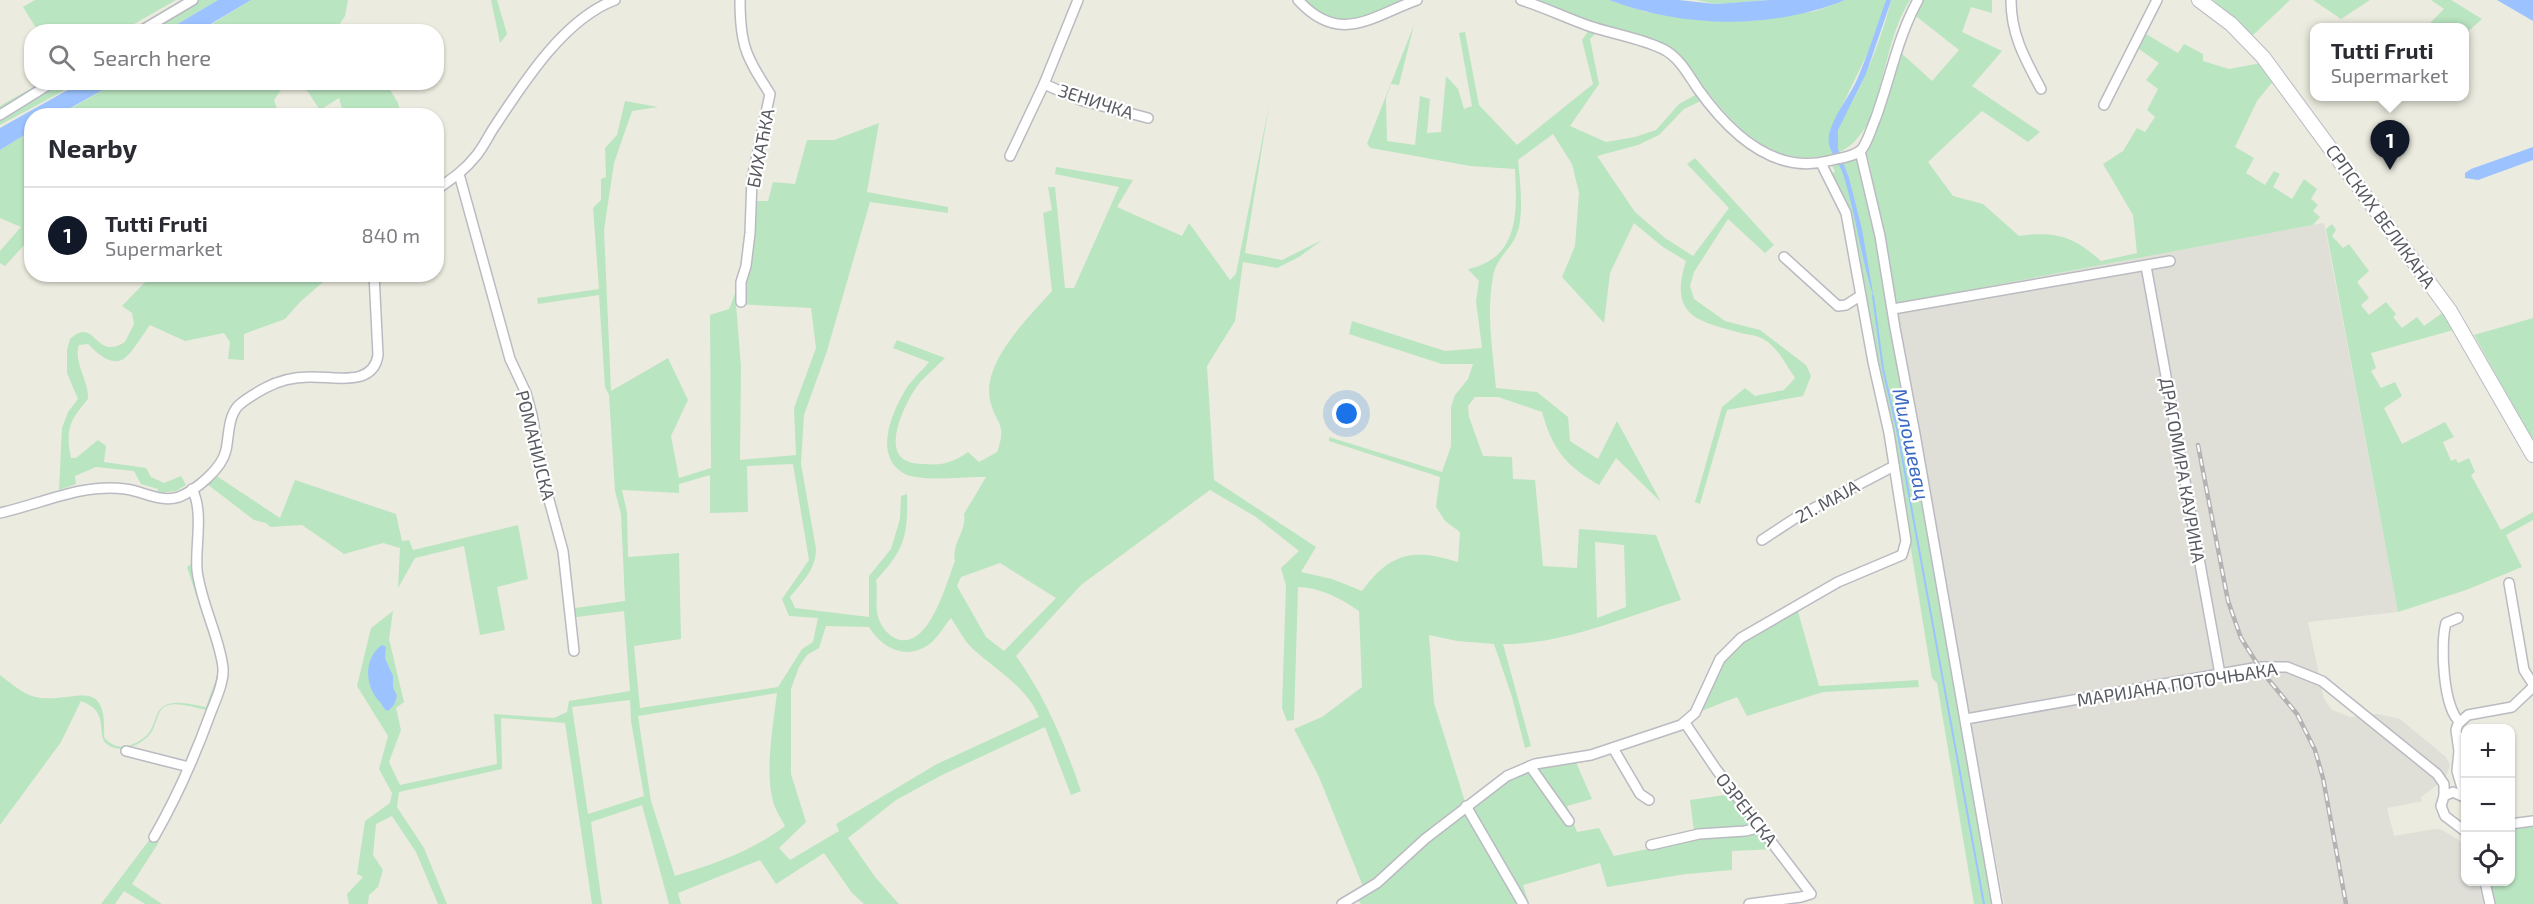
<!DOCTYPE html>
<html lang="en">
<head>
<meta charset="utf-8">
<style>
	body { margin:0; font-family:"Exo 2",sans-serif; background:#f7f7f7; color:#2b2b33 }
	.controls { position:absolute; right:18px; bottom:18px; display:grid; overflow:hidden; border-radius:12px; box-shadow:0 2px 4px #0004 }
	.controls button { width:54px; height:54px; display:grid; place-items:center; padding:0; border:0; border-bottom:2px solid #e1e1e2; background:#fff; color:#2b2b33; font:30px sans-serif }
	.you { position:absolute; left:1347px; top:414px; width:21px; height:21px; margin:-15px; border:4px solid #fff; border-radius:50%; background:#1a73e8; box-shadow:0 0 0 9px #1a73e833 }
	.badge { display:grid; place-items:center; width:39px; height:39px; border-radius:50%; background:#111827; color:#fff; font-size:20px; font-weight:700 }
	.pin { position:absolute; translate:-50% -50px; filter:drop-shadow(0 2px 3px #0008) }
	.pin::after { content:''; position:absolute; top:32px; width:21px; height:18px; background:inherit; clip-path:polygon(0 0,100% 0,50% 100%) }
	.popup { position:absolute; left:2310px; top:23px; width:159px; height:78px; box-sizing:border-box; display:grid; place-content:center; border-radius:12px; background:#fff; filter:drop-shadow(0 2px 4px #0005); font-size:20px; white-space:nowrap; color:#7c7c81 }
	.popup b { font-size:22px; color:#2b2b33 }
	.popup::after { content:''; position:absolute; left:50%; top:100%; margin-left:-12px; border:12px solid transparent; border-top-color:#fff }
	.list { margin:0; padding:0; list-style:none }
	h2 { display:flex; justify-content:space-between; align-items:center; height:78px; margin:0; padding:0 24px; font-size:26px }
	h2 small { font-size:20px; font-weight:400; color:#7c7c81 }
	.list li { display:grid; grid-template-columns:39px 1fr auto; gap:18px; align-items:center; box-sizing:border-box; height:96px; padding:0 24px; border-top:2px solid #e1e1e2 }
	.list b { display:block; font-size:22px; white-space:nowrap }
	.list p { margin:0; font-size:20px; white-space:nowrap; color:#7c7c81 }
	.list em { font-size:20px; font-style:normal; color:#7c7c81 }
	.icon { flex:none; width:33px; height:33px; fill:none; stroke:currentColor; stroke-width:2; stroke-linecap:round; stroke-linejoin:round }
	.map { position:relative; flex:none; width:2533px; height:904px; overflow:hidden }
	.search { position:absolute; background:#fff; box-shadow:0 2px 4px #0004; left:24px; top:24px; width:420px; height:66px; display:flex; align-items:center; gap:15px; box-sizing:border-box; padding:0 21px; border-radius:24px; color:#7c7c81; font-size:22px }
	.panel { position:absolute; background:#fff; box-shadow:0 2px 4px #0004; left:24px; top:108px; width:420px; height:174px; border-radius:24px }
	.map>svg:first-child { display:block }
	.industrial { fill:#dfded7 }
	.green { fill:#bae5c1; fill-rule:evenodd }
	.water { fill:#9cc3ff }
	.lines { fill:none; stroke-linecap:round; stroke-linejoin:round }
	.stream { stroke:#9cc3ff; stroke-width:2 }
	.minor-casing { stroke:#babbc2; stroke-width:12 }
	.secondary-casing { stroke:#babcc4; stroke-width:16 }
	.minor { stroke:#fff; stroke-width:9 }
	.secondary { stroke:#fff; stroke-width:14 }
	.rail-casing { stroke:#b3b3b4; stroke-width:4.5 }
	.rail { stroke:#fff; stroke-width:2; stroke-dasharray:7; stroke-linecap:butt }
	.labels { text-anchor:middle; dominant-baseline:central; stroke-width:4.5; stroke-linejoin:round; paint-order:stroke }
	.street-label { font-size:18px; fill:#585a61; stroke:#fff }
	.water-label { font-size:20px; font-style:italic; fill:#3c68c5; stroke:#fff }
</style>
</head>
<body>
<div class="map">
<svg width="2533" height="904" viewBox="0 0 2533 904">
	<rect width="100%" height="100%" fill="#ecebdf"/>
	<!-- industrial -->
	<path class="industrial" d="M2324,223l74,389 -90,10 16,77 8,11 18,7 28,-3 22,5 46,38 4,8 -5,14 -24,18 1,4 -35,7 7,28 41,-7 7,1 17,10 6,6 1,36h12l6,22h-480l-109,-600z"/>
	<!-- green -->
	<g class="green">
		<path d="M35,0h141l-54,31h-84l-15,-24z"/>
		<path d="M181,0h37l-52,31 -39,1z"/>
		<path d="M251,0h97l-3,16 -10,15 -136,1z"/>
		<path d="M491,0h6l10,34 -7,9z"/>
		<path d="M1303,0h105c-42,17 -66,35 -105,0z"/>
		<path d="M1530,0h79l37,12 107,9 63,-10 29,-11h41l-16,48 -40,83c24,-16 55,-101 61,-131h19c-19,30 -24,70 -35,104 -3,6 -4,15 -8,21 -14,22 -25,30 -51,32 -52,6 -88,-39 -117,-76 -9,-12 -18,-25 -31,-34z"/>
		<path d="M1696,0h73l-54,4z"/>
		<path d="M1919,0h73v13l-21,-6 -9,25 40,19 -30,35 68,46 -12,10 -46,-31 -54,51 25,34 30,8 36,32c37,-5 54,0 82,25l36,-8 -4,-38 -30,-51 20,-13 14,-23 8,4 10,-15 -8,-7 11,-21 -12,-9 13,-17 -26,-18 8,-14 37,22 6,-9 19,10v7l26,8 32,-6 13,17 -17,21 -22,46 19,11 -8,15 19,12 9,-14 6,3 -7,13 19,12 12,-20 13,10 -6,10 7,6 -5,6 7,6 -7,8 -418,79 -26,-142 -5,-14 34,-98 34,31 27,-31 -47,-37z"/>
		<path d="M2213,0h77l-38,36z"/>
		<path d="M2313,0h57l-29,19z"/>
		<path d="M2431,0h20l31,19 -17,15v-7h-39l18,-18z"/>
		<path d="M1414,25l-15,60 -8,-1 -5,14 1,43 28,4 5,-49 10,3 -3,34 14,-1 5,-56 12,13 6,20 8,-3 -13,-73 6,-1 14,73 38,40 76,-61 -11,-44 7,-10 7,3 -6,6 9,45 -29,42 36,16 29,-5 21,-7 23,-26 20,-11 6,6 -21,10 -25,26 -21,10 -41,11 38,56 30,26 28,18 36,-48 -42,-44 8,-6 79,87 -9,8 -37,-34 -34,53 -4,14 4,13 31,22 35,9 46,35 5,11 -8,20 -76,14 -27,94 -5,-2 27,-95 23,-19 10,8 29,-6 11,-12c-9,-13 -17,-31 -32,-39 -6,-4 -15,-4 -22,-6 -46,-12 -72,-18 -55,-72l-23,-14 -29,-24 -24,50 -6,50 -42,-46 13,-31 4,-53 -7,-29 -19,-30 -35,26c2,21 7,60 -3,78 -7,13 -20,23 -22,39 -7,37 0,75 3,111l41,4 31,25 2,24 28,18 19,-38 44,81 -45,-44 -17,27c-34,-20 -46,-35 -57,-73l-44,-15h-23l-7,9 1,11 14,39 29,1 1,22 22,1 8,86 34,2 2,-39 77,6 25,65c-57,17 -119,45 -178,44l28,102 -6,2 -13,-51 -18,-53 -37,-3 -28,-6 5,68 33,105 63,-42 45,-6 17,39 -25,7 10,26 22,-4 15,28 81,-17 -5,-39 42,-6 43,55 -43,2v19l-46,4 -79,13 -7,-24 -77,22 6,19h-168l-3,-4 8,-6 -47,-117 -25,-48 28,-12 40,-30 -3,-76c-17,-12 -40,-24 -61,-24l-4,133 -7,1 -5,-13 4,-122 -5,-18 18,-17 -43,-34 -46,-27 -129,95 -65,71c30,42 48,86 65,135l-10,4 -26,-68 -103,48 -46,25 -48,38 27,39 24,27h-35l-12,-11 -28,-40 -48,31 -16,-24 -82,33 3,11h-12l-27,-99 -51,17 11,82h-10l-27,-181 -64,-5 1,51 -103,23 -2,15 27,41 23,56h-9l-22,-52 -24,-36 -16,8 -3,31 10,15 -5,17 -9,8 -1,9h-19l-2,-10 16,-17 -6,-3 8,-53 25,-18 2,-10 -13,-24 9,-33 -31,-50 14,-58 22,-17 -4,28 15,63 -8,6 5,22 -12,32 11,23 97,-21 -3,-50 60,4 13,-6 2,-11 61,-10 -6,-80 -55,7 -1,-9 57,-8 -4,-87 -6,-23 -6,-96 -4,-8 -6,-92 -61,9 -1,-6 62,-9 -6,-81 8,-8v-21l5,-2 -1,-29 12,-13 8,-34 33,6 -26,4 -18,52 -10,67 7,161 57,-33 20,42 -17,36 8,42 32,-10 -1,-153 19,-6c15,-34 18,-71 23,-108h16l5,-19 22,2 12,-44h27l45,-17 -12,69 81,15v6l-78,-11 -43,149 -23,64 -3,49 15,85c0,21 -14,33 -26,48l5,11 74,9v-41l22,-27 9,-30 1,-23 6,-2c1,41 -2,56 -31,86 2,11 -1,27 2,37 3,10 12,21 22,23 31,5 46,-57 55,-79 -4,-18 12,-29 9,-47l22,-37c-20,-1 -66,6 -83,-4 -28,-17 -13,-56 0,-79 6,-12 18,-22 26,-32l-36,-14 4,-8 48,18c-8,8 -16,15 -24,23 -12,14 -37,62 -19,77 6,5 15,6 23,6 17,2 29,-2 43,-12l11,10 18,-10c11,-30 -2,-28 -7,-52 -8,-38 39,-83 62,-109l-9,-78 9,-3 -4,-23h7l10,101h9l45,-101 -64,-13 1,-7 77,13 -16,27 65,29 7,-13 41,57 6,-6 33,-169 -24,148 37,7 40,-20 -23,17 -22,11 -34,-6 -8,59 -28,45 7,114 102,67 -15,25 31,7 30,12c28,-39 52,-43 96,-29l2,-30 -15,-11 -9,-14 4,-30 -111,-36v-4l113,35 9,-26v-39l4,-12 13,-16 5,-15h-31l-93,-30 3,-13 93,30 37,-3 -6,-47 3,-20 -11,-12c52,-11 49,-58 47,-100l-45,-3 -99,-18 -4,-4zM736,304l75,4 5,40 -22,60 2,47 -56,5 1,-93zM793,464l16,96 -27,39 7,17 29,2 -5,24 -11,7 -24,38 -138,21 -6,-62 47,-7 -2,-86 -51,4 -1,-44 -5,-23 57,3v-9l31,-9v38l38,-1 -1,-46zM1595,542l29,3 2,62 -29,11zM1000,563l56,35 -52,53 -18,-14 -29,-51 4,-9zM951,618c7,10 13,23 22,31 23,21 54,38 66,68l-102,47 -101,60 3,7 -49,29 -11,-12 27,-26 -15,-48v-85l8,-22 8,-12 12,-7 7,-22 43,1c14,23 41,35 64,14 7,-7 12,-16 18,-23zM777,693c-4,34 -13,80 -3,112 3,7 7,14 11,21 -33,25 -70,38 -110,50l-24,-75 -13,-85zM630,700l1,21 13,75 -56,18 -16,-107z"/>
		<path d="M40,83h38l-78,42v-19z"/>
		<path d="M115,83h171l-12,17 5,15 -221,1z"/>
		<path d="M302,83h84l12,20 3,12h-57l-5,-17 -19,12z"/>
		<path d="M31,131v113h-6l-20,22 -5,-3v-12l21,-24 -21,-9v-68z"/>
		<path d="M1854,154l8,7 17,75 116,668h-21l-37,-221 -5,-5 -25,-153 -62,-321 -15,-28 5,-5 -6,-10z"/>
		<path d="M2332,224l4,6 -4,6 11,12 6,-4 20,27 -12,11 12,16 -8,7 8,10 17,-13 10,12 -3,3 9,11 15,-11 7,9 21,-15 12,18 -86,24 5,15 -5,3 10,17 14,-6 7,14 -18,12 18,36 43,-22 9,15 -11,5 8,19 5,-2 2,4 11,-5 6,14 -4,3 30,55 32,-18v8l-27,15 16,32 -56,23 -68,22 -72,-383z"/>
		<path d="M152,275h179l-31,27 -15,17 -41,15v26l-16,-1 2,-17 -6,-9 -39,8 -35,-16c-22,30 -28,54 -62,19l-9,1c-6,17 10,36 9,54 -18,21 -23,30 -17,59h5l22,-18 8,6 -2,16 42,6 5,9 13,6 17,-7 5,9 -10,6 -19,2 1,-4 -17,-5 -7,-13 -38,-4 -21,9 1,8 -17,6 3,-62 6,-16 10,-13 -11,-26v-23l3,-11c26,-24 24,23 55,3l9,-18 -2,-11 -10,-7z"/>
		<path d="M2533,318v123l-59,-106z"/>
		<path d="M212,473l68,45 15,-38 101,34 6,27 7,-1 4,10 105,-25 10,54 -31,8 8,43 -25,5 -16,-89 -49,12 -17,30 2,-40 -17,-5 -39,11 -42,-29 -32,2 -4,-4 -12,-3 -51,-39z"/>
		<path d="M193,563l26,104 -1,10 -11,33c-12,-2 -30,-9 -41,-4 -10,5 -9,20 -16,28 -9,11 -28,20 -42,11 -14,-10 4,-33 -27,-44l-20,41 -61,83v-150c12,9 26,22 41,23 36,3 66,-22 63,39 12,16 31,10 44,-3 7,-8 7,-23 16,-28 11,-7 29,-1 42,1l11,-30 1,-14 -31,-96z"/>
		<path d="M1797,608l22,78 99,-6 1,7 -96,5 -76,24 -10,-19 -43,17 24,-46 21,-27z"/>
		<path d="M2533,824v80h-39l-5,-22h21l1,-56z"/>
		<path d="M150,839l9,3 -27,42 30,20h-17l-21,-13 -9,13h-14z"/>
	</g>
	<!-- water -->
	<g class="water">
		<path d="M218,0h33l-52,31h-33z"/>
		<path d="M1609,0h70l36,4 54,-4h76c-74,30 -161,28 -236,0z"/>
		<path d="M1886,0h5l-1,4 -24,70 -28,56v19l11,29 13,51 12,70c-13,-41 -18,-84 -31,-125 -4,-13 -17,-24 -14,-39 4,-19 18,-35 27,-53 12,-27 20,-54 30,-82z"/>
		<path d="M2497,0h36v21z"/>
		<path d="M80,83h35l-57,32 -26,1 -1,15 -31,19v-22z"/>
		<path d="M2533,147v13l-55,20 -13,-2v-5l6,-4z"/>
		<path d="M382,645l4,2 -1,11 8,18v11l4,9 -3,9 -6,6c-5,-2 -5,-6 -9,-10 -14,-15 -16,-43 3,-56z"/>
	</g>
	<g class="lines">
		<!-- stream -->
		<path class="stream" d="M1873,296l10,73 14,60 87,475"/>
		<defs>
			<g id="minor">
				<path d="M740,0c0,46 6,56 30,94l-18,85 -2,54 -4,33 -5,16v20"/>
				<path d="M1298,0c42,46 74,16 119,0"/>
				<path d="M1521,0c23,7 45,18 68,26 24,8 51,12 74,23 17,9 24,24 35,40 30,42 74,86 130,72 11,-3 27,-4 34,-12 6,-8 9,-20 13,-29 15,-40 22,-82 43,-120"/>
				<path d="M2011,0c0,35 14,59 30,89"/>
				<path d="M139,32l54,-32"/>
				<path d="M1044,84l39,17 65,17"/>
				<path d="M2104,105l53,-105"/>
				<path d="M0,115l53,-33"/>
				<path d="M1860,151l20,85 15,92 20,106 82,470"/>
				<path d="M1010,156l34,-72 34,-84"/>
				<path d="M459,174l51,185 16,34 6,22 11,63 20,73 11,100"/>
				<path d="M436,190c14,-10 28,-19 39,-33 8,-9 13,-21 20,-31 29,-44 69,-107 120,-126"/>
				<path d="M1784,257l54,49 8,-1 14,-9"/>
				<path d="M2146,266l74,408"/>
				<path d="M1893,309l277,-48"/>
				<path d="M0,513c41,-9 83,-30 125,-24 18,2 35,14 54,8 17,-7 43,-28 47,-47 3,-14 2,-33 12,-44 7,-7 18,-13 27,-18 13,-7 28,-11 44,-11 24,-1 64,11 69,-22l-4,-81"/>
				<path d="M1762,540l35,-23 97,-51"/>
				<path d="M2509,583l15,87 9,14"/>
				<path d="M2458,618l-12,5c-6,20 -3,86 14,99"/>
				<path d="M1966,719l293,-52h28l35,14 115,93 7,10v12"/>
				<path d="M1685,723l31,46 95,125 -10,3 -52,7"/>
				<path d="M1613,748l27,46 9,6"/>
				<path d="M126,751l63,16"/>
				<path d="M1530,766l39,55"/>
				<path d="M2465,798l-8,-27 2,-20 -3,-21 2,-6 10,-9 44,-8 21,-20"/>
				<path d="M2466,798l-13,-6 -9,4 -3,10 4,10 21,16"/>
				<path d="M1466,806l57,98"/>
				<path d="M2510,824l23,-3"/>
				<path d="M154,837c23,-40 41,-81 57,-125 5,-13 13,-30 12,-44 -3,-30 -22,-64 -26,-98 -2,-25 7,-58 -5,-81"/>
				<path d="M1651,845l48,-11 46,-3 17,-4"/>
				<path d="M2485,882l5,22"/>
				<path d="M1342,904l35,-21 48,-44 82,-63 28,-12 56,-9 90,-30 14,-12 25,-54 21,-21 97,-56 64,-27 4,-14 -17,-108 -16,-71 -27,-149 -25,-50"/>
			</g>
			<path id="secondary" d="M2199,0l32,24 32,33 187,254 83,144"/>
		</defs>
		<!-- minor casing -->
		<use href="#minor" class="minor-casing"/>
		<!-- secondary casing -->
		<use href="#secondary" class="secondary-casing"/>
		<!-- minor -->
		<use href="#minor" class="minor"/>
		<!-- secondary -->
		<use href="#secondary" class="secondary"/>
		<defs>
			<path id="rail" d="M2198,445l30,156 13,37 22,35 34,41 18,36 8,28 23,126"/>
		</defs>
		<!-- rail casing -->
		<use href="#rail" class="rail-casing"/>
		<!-- rail -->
		<use href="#rail" class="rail"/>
	</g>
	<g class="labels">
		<!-- street labels -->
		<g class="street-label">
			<text transform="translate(1096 101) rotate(18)">ЗЕНИЧКА</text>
			<text transform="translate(760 148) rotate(-79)">БИХАЋКА</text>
			<text transform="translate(2381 216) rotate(54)">СРПСКИХ ВЕЛИКАНА</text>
			<text transform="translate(536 445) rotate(76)">РОМАНИЈСКА</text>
			<text transform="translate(2183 470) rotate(80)">ДРАГОМИРА КАУРИНА</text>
			<text transform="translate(1827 501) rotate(-29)">21. МАЈА</text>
			<text transform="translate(2177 684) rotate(-9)">МАРИЈАНА ПОТОЧЊАКА</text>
			<text transform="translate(1747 809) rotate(52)">ОЗРЕНСКА</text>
		</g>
		<!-- water labels -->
		<g class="water-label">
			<text transform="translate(1912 444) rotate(78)">Милошевац</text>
		</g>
	</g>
</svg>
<div class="controls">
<button>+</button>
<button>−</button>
<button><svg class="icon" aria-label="locate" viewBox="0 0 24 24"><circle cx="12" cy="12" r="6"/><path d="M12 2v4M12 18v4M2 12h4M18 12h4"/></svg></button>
</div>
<div class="you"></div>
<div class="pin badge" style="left:2390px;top:170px">1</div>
<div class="popup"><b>Tutti Fruti</b>Supermarket</div>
<div class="search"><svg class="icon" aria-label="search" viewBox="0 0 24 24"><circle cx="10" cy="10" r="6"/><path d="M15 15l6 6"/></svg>Search here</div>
<section class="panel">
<h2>Nearby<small></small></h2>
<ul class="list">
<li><span class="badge">1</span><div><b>Tutti Fruti</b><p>Supermarket</p></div><em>840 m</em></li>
</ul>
</section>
</div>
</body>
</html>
